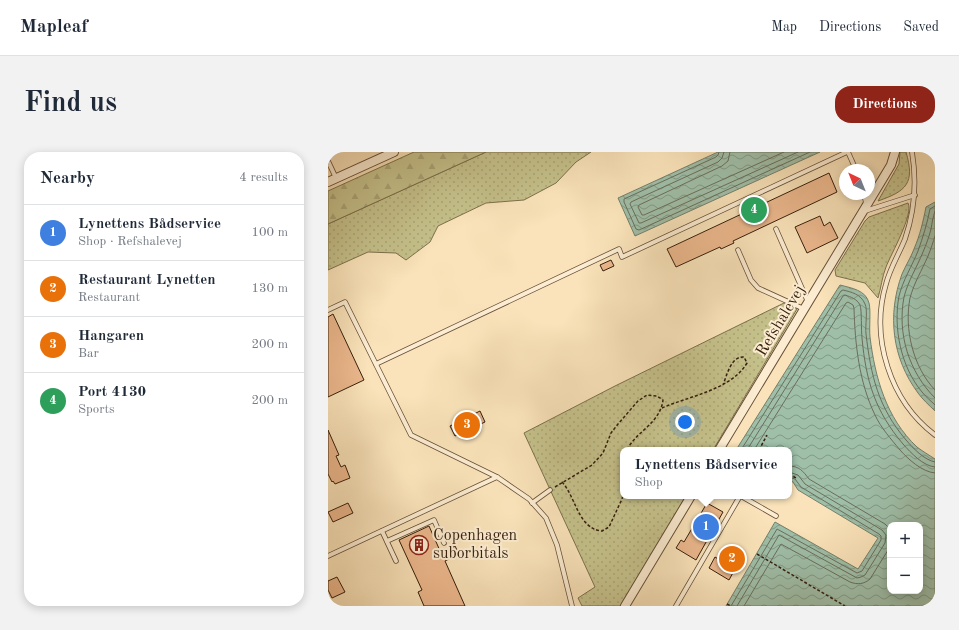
<!DOCTYPE html>
<html lang="en">
<head>
<meta charset="utf-8">
<style>
	body { margin:0; font-family:"Old Standard TT",serif; background:#f2f2f3; color:#1f2937 }
	.controls { position:absolute; right:12px; bottom:12px; display:grid; overflow:hidden; border-radius:8px; box-shadow:0 2px 10px #0003 }
	.controls button { width:36px; height:36px; display:grid; place-items:center; padding:0; border:0; border-bottom:1px solid #e0e1e3; background:#fff; color:#1f2937; font:20px sans-serif }
	.compass { position:absolute; left:511px; top:12px; width:36px; height:36px; border-radius:50%; background:#fff; box-shadow:0 2px 10px #0003; rotate:317deg }
	.you { position:absolute; left:357px; top:270px; width:14px; height:14px; margin:-10px; border:3px solid #fff; border-radius:50%; background:#1a73e8; box-shadow:0 0 0 6px #1a73e833 }
	.badge { display:grid; place-items:center; width:26px; height:26px; border-radius:50%; background:#8f2418; color:#fff; font-size:13px; font-weight:700 }
	.pin { position:absolute; translate:-50% -50%; border:2px solid #fff; box-shadow:0 1px 4px #0006 }
	.popup { position:absolute; left:292px; top:295px; width:172px; height:52px; box-sizing:border-box; display:grid; place-content:center; border-radius:8px; background:#fff; filter:drop-shadow(0 1px 3px #0005); font-size:13px; white-space:nowrap; color:#747a83 }
	.popup b { font-size:15px; color:#1f2937 }
	.popup::after { content:''; position:absolute; left:50%; top:100%; margin-left:-8px; border:8px solid transparent; border-top-color:#fff }
	.list { margin:0; padding:0; list-style:none }
	h2 { display:flex; justify-content:space-between; align-items:center; height:52px; margin:0; padding:0 16px; font-size:17px }
	h2 small { font-size:13px; font-weight:400; color:#747a83 }
	.list li { display:grid; grid-template-columns:26px 1fr auto; gap:12px; align-items:center; box-sizing:border-box; height:56px; padding:0 16px; border-top:1px solid #e0e1e3 }
	.list b { display:block; font-size:15px; white-space:nowrap }
	.list p { margin:0; font-size:13px; white-space:nowrap; color:#747a83 }
	.list em { font-size:13px; font-style:normal; color:#747a83 }
	.map { position:relative; flex:none; width:607px; height:454px; overflow:hidden; border-radius:16px }
	header { display:flex; align-items:center; gap:24px; box-sizing:border-box; height:56px; padding:0 20px; background:#fff; border-bottom:1px solid #e0e1e3 }
	header strong { font-size:19px }
	nav { display:flex; gap:22px; margin-inline-start:auto; font-size:14px }
	.intro { display:flex; align-items:center; justify-content:space-between; box-sizing:border-box; height:96px; padding:0 24px }
	h1 { margin:0; font-size:28px }
	.button { padding:10px 18px; border-radius:16px; background:#8f2418; color:#fff; font-size:14px; font-weight:700 }
	main { display:flex; gap:24px; padding:0 24px }
	aside { flex:1; background:#fff; border-radius:16px; box-shadow:0 2px 10px #0003 }
	.map>svg:first-child { display:block }
	.grass { fill:url(#grass-dots); stroke:#7c704c }
	.forest { fill:url(#forest-firs); stroke:#7c704c }
	.water { fill:url(#water-waves); stroke:#747f6a; fill-rule:evenodd }
	.lines { fill:none; stroke-linecap:round; stroke-linejoin:round }
	.shore { stroke:#6a6e5a; stroke-width:1 }
	.building { fill:#ecb88d; stroke:#341e0c }
	.lane-casing { stroke:#664f38; stroke-width:5.5 }
	.street-casing { stroke:#664f38; stroke-width:10 }
	.path { stroke:#341e0c; stroke-width:1.5; stroke-dasharray:3 2; stroke-linecap:butt }
	.lane { stroke:#fcedd2; stroke-width:4 }
	.street { stroke:#fcedd2; stroke-width:8 }
	.labels { text-anchor:middle; dominant-baseline:central; stroke-width:4; stroke-linejoin:round; paint-order:stroke }
	.street-label { font-size:16px; fill:#341e0c; stroke:#fcedd2 }
	.poi-label { font-size:16px; fill:#341e0c; stroke:#fcedd2; text-anchor:start }
</style>
</head>
<body>
<header>
<strong>Mapleaf</strong>
<nav><a>Map</a><a>Directions</a><a>Saved</a></nav>
</header>
<div class="intro"><h1>Find us</h1><a class="button">Directions</a></div>
<main>
<aside>
<h2>Nearby<small>4 results</small></h2>
<ul class="list">
<li><span class="badge" style="background:#3f7fe0">1</span><div><b>Lynettens Bådservice</b><p>Shop · Refshalevej</p></div><em>100 m</em></li>
<li><span class="badge" style="background:#e8710a">2</span><div><b>Restaurant Lynetten</b><p>Restaurant</p></div><em>130 m</em></li>
<li><span class="badge" style="background:#e8710a">3</span><div><b>Hangaren</b><p>Bar</p></div><em>200 m</em></li>
<li><span class="badge" style="background:#2e9e5b">4</span><div><b>Port 4130</b><p>Sports</p></div><em>200 m</em></li>
</ul>
</aside>
<div class="map">
<svg width="607" height="454" viewBox="0 0 607 454">
	<defs>
		<pattern id="grass-dots" width="8" height="8" patternUnits="userSpaceOnUse"><rect width="8" height="8" fill="#c5c18b"/><path d="M2 2h.1M6 6h.1" fill="none" stroke="#aaa577" stroke-width="1.8" stroke-linecap="round"/></pattern>
		<pattern id="forest-firs" width="22" height="20" patternUnits="userSpaceOnUse"><rect width="22" height="20" fill="#c5c18b"/><path d="M5 1l3.5 6h-7zM16 11l3.5 6h-7z" fill="#aaa577"/></pattern>
		<pattern id="water-waves" width="16" height="10" patternUnits="userSpaceOnUse"><rect width="16" height="10" fill="#9fbfa9"/><path d="M0 5q4-4 8 0t8 0" fill="none" stroke="#829b88"/></pattern>
	</defs>
	<rect width="100%" height="100%" fill="#fae3ba"/>
	<filter id="stains"><feTurbulence type="fractalNoise" baseFrequency=".005" numOctaves="4"/><feColorMatrix values="0 0 0 0 .2 0 0 0 0 .09 0 0 0 0 .02 0 0 0 .5 -.17"/></filter>
	<radialGradient id="worn" r=".72"><stop offset=".6" stop-color="#630" stop-opacity="0"/><stop offset="1" stop-color="#630" stop-opacity=".3"/></radialGradient>
	<!-- grass -->
	<g class="grass">
		<path d="M158,0h105l-15,10 -20,21 -32,17 -38,3 -48,23 -8,16 -24,18 -10,-7 -28,-1 -40,18v-46z"/>
		<path d="M572,0h6c9,31 1,39 -28,49l21,-37z"/>
		<path d="M580,51c6,11 -17,51 -22,64 -4,10 -5,21 -8,31l-13,-15 -29,-7 -1,-6 30,-49 4,-4z"/>
		<path d="M456,151l13,6 -84,141h-90v46h63l-66,110h-38l-4,-8 17,-11 -71,-154 91,-47z"/>
	</g>
	<!-- forest -->
	<path class="forest" d="M86,0h72l-158,72v-33z"/>
	<!-- water -->
	<g class="water">
		<path d="M390,0h102l-185,84 -17,-38z"/>
		<path d="M607,50v209c-6,-6 -12,-11 -17,-18 -26,-35 -31,-78 -16,-119 4,-9 9,-17 12,-25 6,-14 9,-27 12,-42z"/>
		<path d="M512,133c11,3 26,5 29,18 2,7 0,25 1,34 5,40 16,81 47,110 5,4 12,8 18,12v147h-209l49,-84 83,47 20,-31 -80,-48 -5,-8 -4,-2v-30h-53zM562,373h30v66h-30z"/>
	</g>
	<g class="lines">
		<!-- shore -->
		<g class="shore">
			<path d="M391,0l-1,3 -2,2 -92,42v3l12,27 3,1 171,-78"/>
			<path d="M396,0l-2,6 -4,4 -87,40 -1,2 9,19h2l157,-71"/>
			<path d="M402,0l-2,9 -6,5 -83,39 -1,2 4,8h2l140,-63"/>
			<path d="M607,54l-5,3c-3,15 -7,28 -12,42 -6,15 -15,29 -19,45 -6,32 2,71 23,96 4,5 9,9 13,13"/>
			<path d="M607,59c-2,6 -3,12 -4,18 -2,8 -5,16 -8,23 -6,15 -15,29 -19,45 -7,37 5,75 31,101"/>
			<path d="M607,84c-2,6 -4,13 -7,20 -6,14 -14,27 -18,42 -6,31 3,69 25,92"/>
			<path d="M413,298l100,-159 2,-1c8,2 18,4 22,14 3,6 0,22 1,30 5,42 12,73 40,106 7,8 18,20 29,22"/>
			<path d="M419,298l96,-154 2,-1c6,2 12,4 15,10 2,5 1,25 2,33 4,43 13,73 41,106 8,9 20,22 32,23"/>
			<path d="M426,298l92,-147 2,-1 5,3 1,3c1,36 5,74 21,107 6,13 16,24 25,35 8,9 22,22 35,23"/>
			<path d="M461,314c10,0 14,5 20,13l76,45 5,5"/>
			<path d="M403,454l46,-77 80,44 5,-2 19,-31v-4l-2,-2 -78,-47 -6,-8 -6,-2"/>
			<path d="M409,454l42,-71 78,43 4,-1 4,-2 20,-32 1,-8 -4,-5 -77,-46 -7,-9 -9,-3"/>
			<path d="M416,454l37,-62 69,38c8,3 14,2 20,-3l20,-32"/>
		</g>
	</g>
	<!-- building -->
	<g class="building">
		<path d="M501,21l8,19 -104,49 1,2 -13,6 -1,-2 -44,20 -9,-18z"/>
		<path d="M492,64l4,10 6,-4 8,16 -31,15 -12,-26z"/>
		<path d="M283,108l3,6 -11,5 -3,-6z"/>
		<path d="M5,162l31,66 -36,17v-80z"/>
		<path d="M152,259l5,11 -30,14 -5,-10z"/>
		<path d="M0,278l11,25 -3,1 5,11 4,-2 5,13 -15,6 -2,-3 -1,1 -4,-8z"/>
		<path d="M20,351l5,10 -20,9 -5,-10z"/>
		<path d="M379,351l16,9 -27,48 -20,-12 5,-8 3,2z"/>
		<path d="M101,374l12,27 14,-7 4,8 -14,7 20,45h-41l-6,-14 4,-2 -23,-50z"/>
		<path d="M408,394l2,9 -7,11 4,3 -6,11 -20,-12 6,-11 5,3 7,-11z"/>
		<path d="M9,425l8,15 -13,6 -4,-8v-9z"/>
	</g>
	<g class="lines">
		<defs>
			<g id="lane">
				<path d="M520,0l8,18"/>
				<path d="M584,0c5,30 3,58 -7,87 -6,15 -15,29 -19,45 -16,54 4,117 49,151"/>
				<path d="M0,9l8,17"/>
				<path d="M536,42l2,9"/>
				<path d="M537,59l50,-16"/>
				<path d="M448,77l32,73"/>
				<path d="M410,98l13,30 7,8 46,21"/>
				<path d="M0,158l17,-8 66,133 86,42 32,22 17,19 11,27 15,61"/>
				<path d="M48,212l243,-115 3,8 225,-105"/>
				<path d="M413,344l35,20"/>
				<path d="M204,351l18,-13"/>
				<path d="M54,379l14,30"/>
				<path d="M59,389l47,-21 10,23"/>
				<path d="M0,404l169,-79"/>
				<path d="M348,454l64,-110"/>
			</g>
			<g id="street">
				<path d="M0,30l66,-30"/>
				<path d="M391,298l172,-285 4,-13"/>
				<path d="M297,454l66,-110"/>
			</g>
		</defs>
		<!-- lane casing -->
		<use href="#lane" class="lane-casing"/>
		<!-- street casing -->
		<use href="#street" class="street-casing"/>
		<!-- path -->
		<g class="path">
			<path d="M334,256c27,-12 69,-18 85,-45l-3,-6c-13,-1 -17,18 -21,28"/>
			<path d="M431,298l8,-15"/>
			<path d="M461,322l7,4"/>
			<path d="M234,330c14,15 16,47 40,49l7,-4 13,-28 1,-4"/>
			<path d="M227,335l37,-22 11,-12 8,-20 7,-9 20,-23 9,-6 10,1 6,4c-3,24 -28,32 -36,50"/>
			<path d="M429,402l88,52"/>
			<path d="M399,452l4,2"/>
		</g>
		<!-- lane -->
		<use href="#lane" class="lane"/>
		<!-- street -->
		<use href="#street" class="street"/>
	</g>
	<!-- icons -->
	<defs>
		<symbol id="building-ring" viewBox="-11 -11 22 22"><circle r="9.5" fill="#fcedd2" stroke="#8f2418" stroke-width="1.5"/><path d="M-4-6H4V6H1V3H-1V6H-4ZM-2.5-4.3h1.7v1.8h-1.7ZM.8-4.3h1.7v1.8H.8ZM-2.5-1h1.7V.8h-1.7ZM.8-1h1.7V.8H.8Z" fill="#8f2418"/></symbol>
	</defs>
	<g fill-rule="evenodd">
		<use href="#building-ring" x="80" y="382" width="22" height="22"/>
	</g>
	<g class="labels">
		<!-- street labels -->
		<g class="street-label">
			<text transform="translate(453 169) rotate(-59)">Refshalevej</text>
		</g>
		<!-- poi labels -->
		<g class="poi-label">
			<text x="105" y="384">Copenhagen<tspan x="105" dy="18">suborbitals</tspan></text>
		</g>
	</g>
	<rect width="100%" height="100%" filter="url(#stains)"/>
	<rect width="100%" height="100%" fill="url(#worn)"/>
</svg>
<div class="controls">
<button>+</button>
<button>−</button>
</div>
<svg class="compass" viewBox="-18 -18 36 36"><path d="M0-13l5 13h-10z" fill="#e53935"/><path d="M0 13l5-13h-10z" fill="#747a83"/></svg>
<div class="you"></div>
<div class="pin badge" style="left:378px;top:375px;background:#3f7fe0">1</div>
<div class="popup"><b>Lynettens Bådservice</b>Shop</div>
<div class="pin badge" style="left:404px;top:407px;background:#e8710a">2</div>
<div class="pin badge" style="left:139px;top:273px;background:#e8710a">3</div>
<div class="pin badge" style="left:426px;top:58px;background:#2e9e5b">4</div>
</div>
</main>
</body>
</html>
